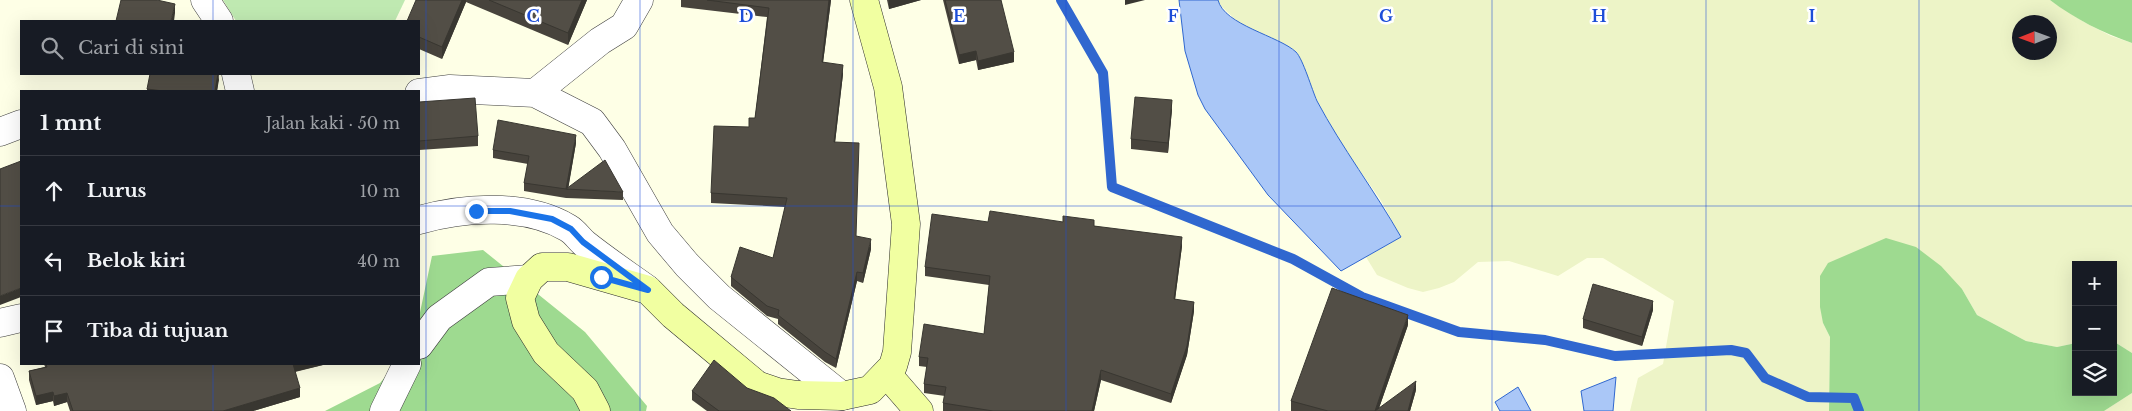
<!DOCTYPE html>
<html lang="id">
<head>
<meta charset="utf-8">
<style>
	body { margin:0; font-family:"Libre Baskerville",serif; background:#242831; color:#f1f3f6 }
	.controls { position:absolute; right:15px; bottom:15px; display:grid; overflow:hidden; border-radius:0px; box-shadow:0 5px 20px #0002 }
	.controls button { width:45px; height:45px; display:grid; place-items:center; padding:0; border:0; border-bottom:1px solid #363941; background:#171b24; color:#f1f3f6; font:25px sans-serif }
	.compass { position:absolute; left:2012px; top:15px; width:45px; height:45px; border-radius:50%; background:#171b24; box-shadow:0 5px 20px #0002; rotate:269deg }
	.stop { position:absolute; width:15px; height:15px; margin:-11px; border:4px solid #1a73e8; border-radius:50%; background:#fff }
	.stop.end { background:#1a73e8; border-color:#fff; box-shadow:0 1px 5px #0008 }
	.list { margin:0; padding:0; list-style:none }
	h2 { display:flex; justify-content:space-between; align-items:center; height:65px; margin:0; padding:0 20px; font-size:21px }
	h2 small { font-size:16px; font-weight:400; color:#9ea1a6 }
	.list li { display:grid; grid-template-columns:32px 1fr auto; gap:15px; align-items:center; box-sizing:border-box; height:70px; padding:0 20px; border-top:1px solid #363941 }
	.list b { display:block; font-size:19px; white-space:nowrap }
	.list em { font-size:16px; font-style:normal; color:#9ea1a6 }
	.icon { flex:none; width:28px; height:28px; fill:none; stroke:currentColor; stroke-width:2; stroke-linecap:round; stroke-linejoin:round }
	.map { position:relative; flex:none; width:2132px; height:411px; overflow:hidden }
	.search { position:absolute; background:#171b24; box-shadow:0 5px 20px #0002; left:20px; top:20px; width:400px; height:55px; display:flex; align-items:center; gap:12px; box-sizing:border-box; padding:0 18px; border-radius:0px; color:#9ea1a6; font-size:19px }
	.panel { position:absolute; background:#171b24; box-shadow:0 5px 20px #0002; left:20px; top:90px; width:400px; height:275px; border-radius:0px }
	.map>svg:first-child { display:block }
	.farmland { fill:#edf4c7; fill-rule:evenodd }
	.green { fill:#bfe9b1 }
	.forest { fill:#9eda90 }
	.water { fill:#aac7f7; stroke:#3067cf }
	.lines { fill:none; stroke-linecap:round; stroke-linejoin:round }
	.stream { stroke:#3067cf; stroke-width:10 }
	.street-casing { stroke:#3d3d3d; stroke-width:29 }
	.secondary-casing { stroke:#2c2c2c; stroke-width:29 }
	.street { stroke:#fff; stroke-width:28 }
	.secondary { stroke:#f1ffa1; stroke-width:28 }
	.wall { fill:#47433c }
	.shaded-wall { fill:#393731 }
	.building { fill:#524e46; stroke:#393731 }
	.route { stroke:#1a73e8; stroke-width:6 }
	.grid { fill:none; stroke:#1d4ed8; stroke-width:1; stroke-opacity:0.55 }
	.grid-label { font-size:16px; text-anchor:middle; font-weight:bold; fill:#1d4ed8; stroke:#fff; stroke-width:5; stroke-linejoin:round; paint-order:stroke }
</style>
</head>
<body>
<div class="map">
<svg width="2132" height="411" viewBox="0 0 2132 411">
	<rect width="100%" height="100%" fill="#feffe6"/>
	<!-- farmland -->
	<g class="farmland">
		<path d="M1218,0h832l34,22 27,14 21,7v310l-19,-12v-76h-37v78l-19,4 -31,-6 -49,-26 -15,-26 -139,34 7,14 -1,74h-199l8,-33 25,-14 11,-63 -71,-43h-16l-29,18 -49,-15 -31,1 -24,20 -15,6 -16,4 -15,-4 -31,-13 -11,-18 35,-20 -21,-38 -39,-55 -24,-44 -21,-48 -57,-29 -20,-19zM2020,22h30v30h-30z"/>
		<path d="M2132,393v18h-28z"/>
	</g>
	<!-- green -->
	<path class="green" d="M223,0h182l-10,21h-159z"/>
	<!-- forest -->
	<g class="forest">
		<path d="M2050,0h82v43c-29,-10 -57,-24 -82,-43z"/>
		<path d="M1886,238l30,9 25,19 21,23 15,26 49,26 31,6 19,-4v49h37v-51l19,12v40l-28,18h-275l1,-74 -7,-14 -3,-16v-31l8,-13z"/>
		<path d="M483,250l102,82 62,74 -1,5h-321l55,-28 16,-19h23v-47l13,-61z"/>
	</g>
	<!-- water -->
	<g class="water">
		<path d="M1179,0h39c6,25 61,36 78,52 7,7 16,38 21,49 25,47 58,90 84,136l-60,34 -73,-76 -63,-86 -7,-14 -13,-44z"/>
		<path d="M1616,377l-3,34h-29l-3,-20z"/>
		<path d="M1518,387l13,24h-31l-5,-9z"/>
	</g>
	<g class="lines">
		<!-- stream -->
		<path class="stream" d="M1061,0l42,73 9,114 181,72 69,38 97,35 86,8 70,16 116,-6 15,3 19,25 43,19 46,1 5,13"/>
		<defs>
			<g id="street">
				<path d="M205,0l14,21"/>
				<path d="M236,74l4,17"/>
				<path d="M419,93l31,-4 85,4 57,29 20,27 48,84 27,32 32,32 123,99"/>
				<path d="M535,93l65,-52 24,-15 15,-26"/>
				<path d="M0,132l21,-8"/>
				<path d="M419,220c45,-13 107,-17 149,8 7,4 11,11 17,16 20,16 41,30 62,45"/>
				<path d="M0,323l21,-5"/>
				<path d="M419,345l20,-27 50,-36 40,-3"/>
				<path d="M0,378l12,33"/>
				<path d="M384,411l23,-47"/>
			</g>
			<g id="secondary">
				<path d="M887,374l32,37"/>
				<path d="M596,411l-11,-21 -39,-37 -20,-32 -6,-23 9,-19 13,-12h26l80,23 25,25 84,70 20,7 21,3 44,1 28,-6 23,-24 4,-14 9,-128 -18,-137 -24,-87"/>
			</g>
		</defs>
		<!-- street casing -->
		<use href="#street" class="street-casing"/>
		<!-- secondary casing -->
		<use href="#secondary" class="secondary-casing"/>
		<!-- street -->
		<use href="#street" class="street"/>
		<!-- secondary -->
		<use href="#secondary" class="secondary"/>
	</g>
	<!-- wall -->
	<g class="wall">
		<path d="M416,0h171l-19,45 -102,-43 -24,57 -23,-10v-28z"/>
		<path d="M681,0h150l-8,62 20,12 -8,68 21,94 15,13 -8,34 -6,-2 -21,87 -11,-6 -47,-38v-5l-11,-3 -36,-30v-9l42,-19 12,-51 -74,-4v-10l38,-66 6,-9 12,-101 -86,-10z"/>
		<path d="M887,0h34l-32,9z"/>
		<path d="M943,0h58l13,62 -36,8 -2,-10 -17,4z"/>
		<path d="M219,74l-2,17h-70v-2z"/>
		<path d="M419,102l59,34v10l-59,4z"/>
		<path d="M1172,109l-4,44 -37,-4v-10z"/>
		<path d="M576,143l-8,45 55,4v8l-57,-2 -42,-7v-8l4,-19 -35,-6v-8z"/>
		<path d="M1063,222l31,4 88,20 -7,53 19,12 -7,44 -16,48 -70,-23 -7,31h-151v-8l2,-7 -21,-3v-9l3,-17 -8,-1v-9l65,-23 5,-49 -64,-9v-9z"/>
		<path d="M1653,310l-11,36 -59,-18v-9z"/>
		<path d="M1408,325l-29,83 37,-18 -6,21h-119v-10z"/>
		<path d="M44,364h283l-32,8 5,25 -47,14h-183l-3,-9 -13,4 -1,-5 -17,4 -7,-25v-9l16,-4z"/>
		<path d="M747,388l44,23h-84l-15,-11v-9z"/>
	</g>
	<!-- shaded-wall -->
	<g class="shaded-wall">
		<path d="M462,0h4v2l-24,57v-12z"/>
		<path d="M582,0h5l-19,45v-12z"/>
		<path d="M829,0h2l-9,71v-9z"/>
		<path d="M889,0h32l-32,9z"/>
		<path d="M1125,0h20l-20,5z"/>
		<path d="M175,4v9l-1,8h-3z"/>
		<path d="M976,51v9l-17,4v-9z"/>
		<path d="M1014,52v10l-36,8v-9z"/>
		<path d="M843,65v9l-9,78v-10z"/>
		<path d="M218,74l1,6 -2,11h-2z"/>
		<path d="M1172,100v9l-4,44v-10z"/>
		<path d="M576,135v8l-8,47 -2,-1z"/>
		<path d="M1182,237v9l-8,62v-9z"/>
		<path d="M871,239v10l-8,34v-10z"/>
		<path d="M857,272v9l-21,87v-9z"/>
		<path d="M21,288v9l-21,8v-9z"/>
		<path d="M1653,301v9l-11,36v-9z"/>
		<path d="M1194,302v9l-7,44 -16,48v-9z"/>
		<path d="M1408,315v10l-30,86h-3z"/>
		<path d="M293,364h34l-34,8z"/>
		<path d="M1101,370v10l-7,31h-2z"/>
		<path d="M1416,381v9l-6,21h-2z"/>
		<path d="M300,388v9l-47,14h-30z"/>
		<path d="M53,392v9l-17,4v-9z"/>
		<path d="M67,393v9l-13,4v-10z"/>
	</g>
	<!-- building -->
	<g class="building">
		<path d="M121,0h36l18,4 -4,17h-55z"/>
		<path d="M416,0h46l-20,47 -23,-10v-16h-12z"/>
		<path d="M489,0h93l-14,33z"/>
		<path d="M707,0h122l-7,62 21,3 -9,77 25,1 -3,93 15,3 -8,34 -6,-1 -21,87 -11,-7 -47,-37 1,-5 -12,-4 -36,-29 9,-30 33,11 14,-60 -76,-5 3,-67 35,1v-9h6l14,-110z"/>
		<path d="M945,0h56l13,52 -36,9 -2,-10 -17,4z"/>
		<path d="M150,74h68l-3,17h-52l-16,-2z"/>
		<path d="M1135,97l37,3 -4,43 -37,-4z"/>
		<path d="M475,98l3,38 -59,5v-39z"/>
		<path d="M498,120l78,15 -10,54 39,-29 18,32 -57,-3 -42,-6 5,-27 -36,-6z"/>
		<path d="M21,161v127l-21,8v-127z"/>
		<path d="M990,211l73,11v-6l31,4v6l88,11 -8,62 20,3 -7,44 -16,48 -70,-24 -9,41h-99l-50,-8 3,-16 -22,-3 4,-26 -9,-1 5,-33 60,10 6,-58 -65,-9 7,-53 56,8z"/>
		<path d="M1593,284l60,17 -11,36 -59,-18z"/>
		<path d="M1332,288l76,27 -33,96h-47l-37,-10z"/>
		<path d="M714,360l33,28 27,10 17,13h-72l-27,-20z"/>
		<path d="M46,364h247l7,24 -77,23h-150l-6,-18 -13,3 -1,-4 -17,4 -7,-25 18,-4z"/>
		<path d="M1416,381l-8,30h-33z"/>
	</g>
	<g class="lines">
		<!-- route -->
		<path class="route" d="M476,211h34l42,8 19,10 12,13 65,48 -47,-13"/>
	</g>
	<!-- grid -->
	<path class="grid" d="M213,0v21M426,0v411M640,0v411M853,0v411M1066,0v411M1279,0v411M1492,0v411M1706,0v411M1919,0v411M213,74v17M0,206h21M419,206h1713M213,364v47"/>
	<g class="grid-label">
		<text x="533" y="22">C</text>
		<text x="746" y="22">D</text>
		<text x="959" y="22">E</text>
		<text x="1173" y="22">F</text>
		<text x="1386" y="22">G</text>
		<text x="1599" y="22">H</text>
		<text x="1812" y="22">I</text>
	</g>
</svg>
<div class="controls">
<button>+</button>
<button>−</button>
<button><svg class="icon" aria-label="layers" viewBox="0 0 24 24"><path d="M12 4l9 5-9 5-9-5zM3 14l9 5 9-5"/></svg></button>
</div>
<svg class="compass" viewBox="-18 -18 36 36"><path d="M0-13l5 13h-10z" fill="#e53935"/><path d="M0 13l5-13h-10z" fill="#9ea1a6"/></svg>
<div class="stop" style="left:601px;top:277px"></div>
<div class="stop end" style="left:476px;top:211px"></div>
<div class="search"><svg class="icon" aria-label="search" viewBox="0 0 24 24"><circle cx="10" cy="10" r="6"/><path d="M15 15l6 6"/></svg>Cari di sini</div>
<section class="panel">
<h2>1 mnt<small>Jalan kaki · 50 m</small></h2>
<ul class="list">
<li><svg class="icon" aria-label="ahead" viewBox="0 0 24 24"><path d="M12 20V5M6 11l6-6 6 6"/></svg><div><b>Lurus</b></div><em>10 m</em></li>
<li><svg class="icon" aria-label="left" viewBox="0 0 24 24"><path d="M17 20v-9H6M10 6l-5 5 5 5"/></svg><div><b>Belok kiri</b></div><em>40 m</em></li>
<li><svg class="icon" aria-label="arrive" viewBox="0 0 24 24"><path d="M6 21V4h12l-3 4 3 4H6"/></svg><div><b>Tiba di tujuan</b></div></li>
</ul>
</section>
</div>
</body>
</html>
